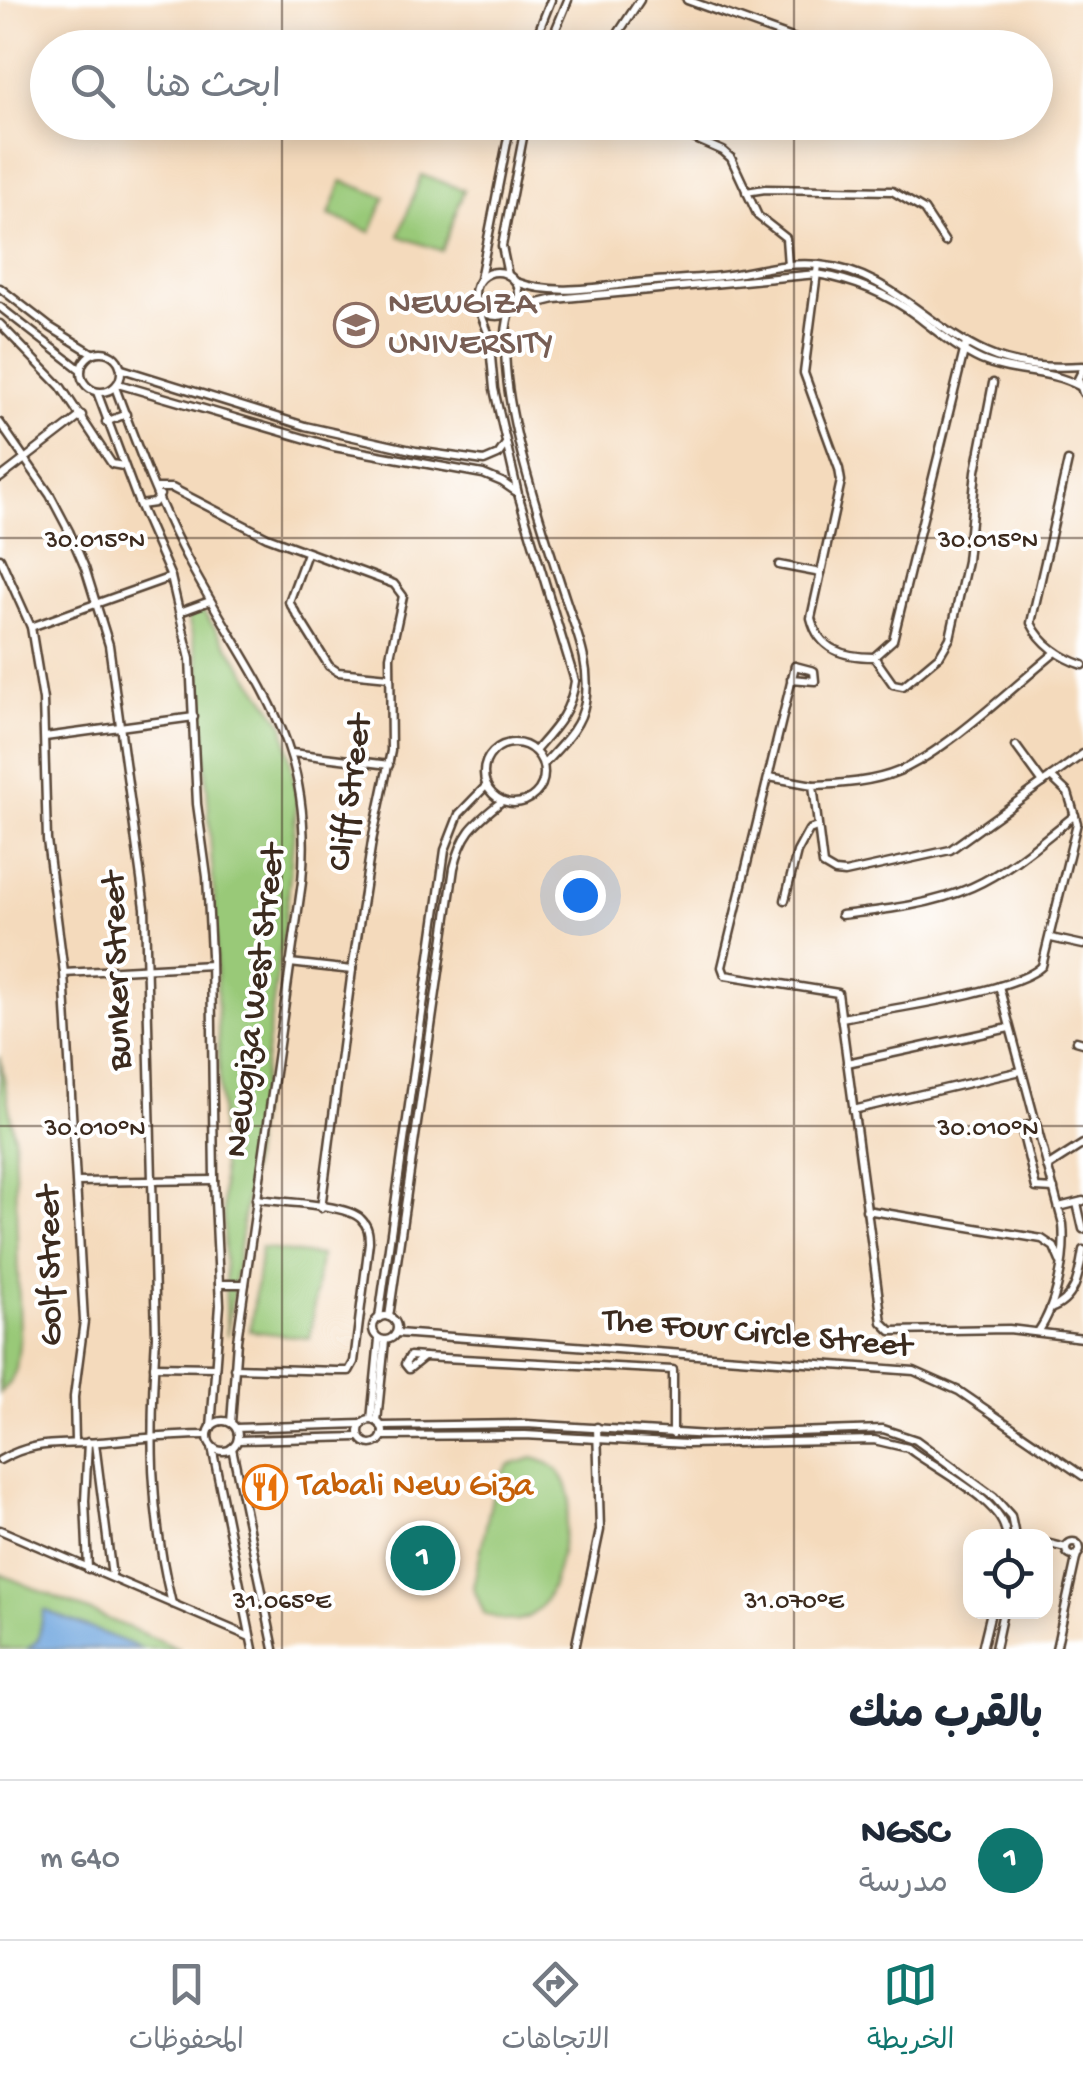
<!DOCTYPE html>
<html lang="ar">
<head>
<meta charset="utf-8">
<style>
	body { margin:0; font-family:"Gochi Hand","Playpen Sans Arabic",sans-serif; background:#f2f2f3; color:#1f2937; direction:rtl }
	.controls { position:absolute; right:30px; bottom:30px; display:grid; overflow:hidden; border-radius:20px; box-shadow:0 5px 25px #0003 }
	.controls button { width:90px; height:90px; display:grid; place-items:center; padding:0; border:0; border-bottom:2px solid #e0e1e3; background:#fff; color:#1f2937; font:50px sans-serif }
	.you { position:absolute; left:580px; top:895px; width:35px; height:35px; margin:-25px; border:8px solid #fff; border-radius:50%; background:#1a73e8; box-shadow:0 0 0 15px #1a73e833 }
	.badge { display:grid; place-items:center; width:65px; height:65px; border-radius:50%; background:#0f766e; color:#fff; font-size:32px; font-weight:700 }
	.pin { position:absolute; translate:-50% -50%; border:5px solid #fff; box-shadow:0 2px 10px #0006 }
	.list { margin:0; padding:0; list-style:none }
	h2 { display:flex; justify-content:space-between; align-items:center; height:130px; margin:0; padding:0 40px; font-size:42px }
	h2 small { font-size:32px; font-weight:400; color:#747a83 }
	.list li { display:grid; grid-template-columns:65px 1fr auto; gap:30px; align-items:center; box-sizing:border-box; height:160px; padding:0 40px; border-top:2px solid #e0e1e3 }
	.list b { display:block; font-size:38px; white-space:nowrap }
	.list p { margin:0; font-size:32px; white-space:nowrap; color:#747a83 }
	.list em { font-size:32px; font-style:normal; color:#747a83 }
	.icon { flex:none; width:55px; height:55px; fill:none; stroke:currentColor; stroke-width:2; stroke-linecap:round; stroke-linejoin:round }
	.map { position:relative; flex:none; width:1083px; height:1649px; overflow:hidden; direction:ltr }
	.search { position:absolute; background:#fff; box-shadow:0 5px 25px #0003; left:30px; right:30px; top:30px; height:110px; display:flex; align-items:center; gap:25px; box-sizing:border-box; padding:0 35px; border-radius:55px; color:#747a83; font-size:38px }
	.sheet { height:290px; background:#fff }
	nav { display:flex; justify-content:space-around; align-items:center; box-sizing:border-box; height:140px; border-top:2px solid #e0e1e3; background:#fff; font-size:28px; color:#747a83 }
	nav a { display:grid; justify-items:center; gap:5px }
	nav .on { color:#0f766e }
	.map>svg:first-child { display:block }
	.green { fill:#99c978; stroke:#6a7a4b; stroke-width:2.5 }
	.water { fill:#6fa6de; stroke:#55687e; stroke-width:2.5 }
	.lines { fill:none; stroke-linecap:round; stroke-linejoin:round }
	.street-casing { stroke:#574436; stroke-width:11 }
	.street { stroke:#fff; stroke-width:6 }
	.ticks { fill:none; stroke:#3b2a1e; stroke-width:2.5; stroke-opacity:0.45 }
	.labels { text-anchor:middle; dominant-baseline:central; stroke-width:8; stroke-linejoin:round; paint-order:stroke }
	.education-label { font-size:35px; fill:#785e54; stroke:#fff; text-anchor:start }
	.street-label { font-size:35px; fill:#3b2a1e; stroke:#fff }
	.food-label { font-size:35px; fill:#c56008; stroke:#fff; text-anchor:start }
	.ticks-label { font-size:25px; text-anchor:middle; fill:#3b2a1e; stroke:#fff; stroke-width:8; stroke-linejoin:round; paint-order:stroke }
</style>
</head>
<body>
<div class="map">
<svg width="1083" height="1649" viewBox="0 0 1083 1649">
	<rect width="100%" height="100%" fill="#fff"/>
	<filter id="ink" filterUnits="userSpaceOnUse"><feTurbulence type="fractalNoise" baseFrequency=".01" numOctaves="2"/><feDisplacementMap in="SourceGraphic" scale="20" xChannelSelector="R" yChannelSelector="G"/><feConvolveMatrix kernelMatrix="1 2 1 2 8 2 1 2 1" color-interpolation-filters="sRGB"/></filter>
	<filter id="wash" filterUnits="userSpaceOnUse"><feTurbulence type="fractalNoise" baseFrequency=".0048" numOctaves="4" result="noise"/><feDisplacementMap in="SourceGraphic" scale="40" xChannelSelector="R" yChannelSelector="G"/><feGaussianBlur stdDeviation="2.25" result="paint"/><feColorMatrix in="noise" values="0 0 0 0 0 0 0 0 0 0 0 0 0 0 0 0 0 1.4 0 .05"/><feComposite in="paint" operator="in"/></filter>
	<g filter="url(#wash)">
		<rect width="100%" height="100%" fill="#f4dabc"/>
		<!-- green -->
		<g class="green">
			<path d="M421,175l43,15 -22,61 -43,-15z"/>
			<path d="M342,181l43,16 -14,35 -42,-17z"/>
			<path d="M202,610l82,115 13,72 -9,99 -61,440 -13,-441 -15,-230 -11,-47z"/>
			<path d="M0,1056l14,80 6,200 -4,33 -6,14 -10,10z"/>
			<path d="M261,1248l59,8 -10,82 -60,-7z"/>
			<path d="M533,1458c23,5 35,19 37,43 -10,47 -12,148 -86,112l-11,-26 22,-104 14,-18z"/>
			<path d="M0,1574l180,75h-180z"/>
		</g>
		<!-- water -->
		<path class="water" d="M44,1610l99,39h-116l11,-9z"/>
	</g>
	<g filter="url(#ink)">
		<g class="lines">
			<defs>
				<g id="street">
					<path d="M687,0l133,48"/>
					<path d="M532,48l19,-48"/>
					<path d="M548,48l20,-48"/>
					<path d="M614,48l5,-16 21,-32"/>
					<path d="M673,122l18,15 32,14 8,7 27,58 28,22 2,27"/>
					<path d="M746,192l19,-3 127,2 32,19 21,32"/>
					<path d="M818,265l-14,108 35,96 2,12 -30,137c8,32 32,39 63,39l19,-17 73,-297"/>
					<circle cx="497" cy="294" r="22"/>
					<path d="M508,275l-6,-29 24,-124"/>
					<path d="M480,279l31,-157"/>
					<path d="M516,282c41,15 85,4 128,0 30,-3 62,-3 92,-8 27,-5 54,-12 83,-9 72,7 105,60 167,88 31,14 63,15 97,13"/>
					<path d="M0,288l50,39 42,26"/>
					<path d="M0,307l81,63"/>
					<path d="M478,307l11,28 5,54 24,105 57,187c-4,31 -20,47 -40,70"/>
					<path d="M514,309l41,-10 262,-25c38,6 69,19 100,42 21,16 40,33 64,44 32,14 68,9 98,26"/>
					<path d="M510,312c-21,66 33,216 55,285 11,34 27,69 20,105 -4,26 -25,44 -42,63"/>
					<path d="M0,324l61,63 51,77 11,2"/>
					<circle cx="101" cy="372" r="20"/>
					<path d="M122,369l183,57 111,25 68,10 14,-6 7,-10"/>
					<path d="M1083,369l-5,10 5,14"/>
					<path d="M118,384l216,63 149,27 19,8 13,9"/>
					<path d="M115,387c22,59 45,121 75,177 63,117 125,174 112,318l-65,459 -6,82"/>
					<path d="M97,392l42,112 32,73 19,82 7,145 10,73 4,78 3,225 6,125 -9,123"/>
					<path d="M106,422l20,-8"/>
					<path d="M0,423l50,72 19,36 16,37 24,77 36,263 11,428c-6,95 -7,175 16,268"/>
					<path d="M1068,461l-37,162c10,21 31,35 52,42"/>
					<path d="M0,478l82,-63"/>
					<path d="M157,488h15l95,49 127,47 9,12 -13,60 1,95 -19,90 -20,129 -31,238"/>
					<path d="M140,505l14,-2 6,-8"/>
					<path d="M307,553l-18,49 40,64 9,6 51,5"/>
					<path d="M0,558l31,69 12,73 4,140 17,133 20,348 -10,76 1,45"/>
					<path d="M779,565l42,8"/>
					<path d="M180,612l30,-11"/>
					<path d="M31,627l140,-50"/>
					<path d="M1056,652c-43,35 -108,98 -157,119 -26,11 -58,13 -86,14l10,80 12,7 10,1 105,-23 133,-96"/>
					<path d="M874,657l19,27 10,2 37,-31 10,-17 17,-77 9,-90 17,-88"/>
					<path d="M795,666l-73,301 3,8 113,18 44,329 9,9 118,-2 74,9"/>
					<path d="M791,679l24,2 -1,-10 -19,-5"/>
					<path d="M45,737l149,-20"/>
					<circle cx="514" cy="773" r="30"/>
					<path d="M1016,746l27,37"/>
					<path d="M292,753l97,12"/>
					<path d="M769,777l44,8"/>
					<path d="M785,900l12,-48 12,-22 8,-3"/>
					<path d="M841,915c43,-5 91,-10 131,-28 38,-17 70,-46 103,-72"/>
					<path d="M1051,938l32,7"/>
					<path d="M290,963l62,7"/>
					<path d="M64,973l147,-8"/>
					<path d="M999,986l64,238c3,33 -6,81 -25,108"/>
					<path d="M841,1018c41,-8 176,-26 201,-52l35,-143 -9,-30 -17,-16"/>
					<path d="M1076,1041l7,2"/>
					<path d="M847,1063l162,-35"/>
					<path d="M853,1110l168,-39"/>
					<path d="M1035,1124l-11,2 -2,5 14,57 18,1"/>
					<path d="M1047,1167l36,-23"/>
					<path d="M77,1182l137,-2"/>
					<path d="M1077,1203l6,26"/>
					<path d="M1059,1207l24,-6"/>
					<path d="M866,1210l176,29 12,8 6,14"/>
					<path d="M219,1284h26"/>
					<path d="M1050,1309c26,-9 29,-34 33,-59"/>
					<circle cx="385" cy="1328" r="12"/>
					<path d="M389,1317l65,-449c9,-37 20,-44 48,-67"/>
					<path d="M379,1318l66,-468 14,-36 27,-28"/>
					<path d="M397,1333l517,38 45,20 124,85"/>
					<path d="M410,1356l14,1 -15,12 -4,-5z"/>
					<path d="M424,1357l249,13v64"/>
					<path d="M154,1366l61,1"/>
					<path d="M234,1368l103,3h12l5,-9 15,-120c0,-9 -1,-16 -8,-23 -14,-15 -82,-17 -105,-20"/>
					<path d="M371,1420l8,-81"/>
					<circle cx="371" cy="1432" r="12"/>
					<circle cx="223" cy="1436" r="15"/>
					<path d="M377,1422l8,-81"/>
					<path d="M381,1426l145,-2 183,11 174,-6 33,11 78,57 17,19 4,20"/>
					<path d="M236,1428l126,-4"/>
					<path d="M382,1436l143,-1 162,9 187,-4 34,8c26,21 98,54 98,88"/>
					<path d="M238,1440l121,-3"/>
					<path d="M88,1442l-3,59 3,68"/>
					<path d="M95,1443l17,134"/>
					<path d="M212,1447l41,202"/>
					<path d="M232,1448l42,201"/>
					<path d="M0,1460c37,-21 60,-14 99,-18 37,-3 72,-7 109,-7"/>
					<path d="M0,1530l250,107"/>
					<circle cx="1073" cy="1549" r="7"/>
					<path d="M1046,1543l20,5"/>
					<path d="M575,1649l25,-119 -3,-103"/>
					<path d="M982,1649l9,-37"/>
					<path d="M995,1649l8,-37"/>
					<path d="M1056,1649l21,-95"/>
				</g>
			</defs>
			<!-- street casing -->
			<use href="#street" class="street-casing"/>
			<!-- street -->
			<use href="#street" class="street"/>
		</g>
	</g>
	<!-- ticks -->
	<path class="ticks" d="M282,0v48M794,0v48M282,122v1527M794,122v1527M0,538h1083M0,1126h1083"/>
	<!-- icons -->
	<defs>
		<symbol id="university-ring" viewBox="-11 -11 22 22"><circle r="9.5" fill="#fff" stroke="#8d6e63" stroke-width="1.5"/><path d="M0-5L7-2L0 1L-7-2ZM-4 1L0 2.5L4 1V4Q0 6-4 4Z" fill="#8d6e63"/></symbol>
		<symbol id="restaurant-ring" viewBox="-11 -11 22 22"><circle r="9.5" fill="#fff" stroke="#e8710a" stroke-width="1.5"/><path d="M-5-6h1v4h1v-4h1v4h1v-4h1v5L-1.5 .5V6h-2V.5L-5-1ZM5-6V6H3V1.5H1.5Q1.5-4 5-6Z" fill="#e8710a"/></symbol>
	</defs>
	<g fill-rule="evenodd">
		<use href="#university-ring" x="331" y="300" width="50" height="50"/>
		<use href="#restaurant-ring" x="240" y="1462" width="50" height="50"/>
	</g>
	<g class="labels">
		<!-- education labels -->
		<g class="education-label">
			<text x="388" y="305">NEWGIZA<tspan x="388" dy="40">UNIVERSITY</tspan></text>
		</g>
		<!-- street labels -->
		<g class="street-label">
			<text transform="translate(352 793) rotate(-82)">Cliff Street</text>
			<text transform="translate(119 971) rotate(-92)">Bunker Street</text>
			<text transform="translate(257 1001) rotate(-83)">Newgiza West Street</text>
			<text transform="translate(52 1266) rotate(-91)">Golf Street</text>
			<text transform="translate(757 1335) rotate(5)">The Four Circle Street</text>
		</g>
		<!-- food labels -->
		<g class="food-label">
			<text x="298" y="1487">Tabali New Giza</text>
		</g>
	</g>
	<g class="ticks-label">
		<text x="95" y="547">30.015°N</text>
		<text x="988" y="547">30.015°N</text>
		<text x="95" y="1135">30.010°N</text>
		<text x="988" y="1135">30.010°N</text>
		<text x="282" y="1608">31.065°E</text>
		<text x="794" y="1608">31.070°E</text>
	</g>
</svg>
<div class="controls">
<button><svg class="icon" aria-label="locate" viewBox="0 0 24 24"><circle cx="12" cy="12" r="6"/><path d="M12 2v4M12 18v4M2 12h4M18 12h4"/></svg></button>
</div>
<div class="you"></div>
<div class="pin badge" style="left:423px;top:1558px">1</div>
<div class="search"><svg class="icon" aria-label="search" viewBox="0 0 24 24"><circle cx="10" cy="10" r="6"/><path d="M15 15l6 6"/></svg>ابحث هنا</div>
</div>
<section class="sheet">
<h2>بالقرب منك<small></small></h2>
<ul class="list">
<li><span class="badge">1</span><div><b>NGSC</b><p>مدرسة</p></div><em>640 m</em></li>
</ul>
</section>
<nav>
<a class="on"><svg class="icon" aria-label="map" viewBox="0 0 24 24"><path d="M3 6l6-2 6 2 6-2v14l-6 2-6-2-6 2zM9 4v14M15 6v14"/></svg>الخريطة</a>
<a><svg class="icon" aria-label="directions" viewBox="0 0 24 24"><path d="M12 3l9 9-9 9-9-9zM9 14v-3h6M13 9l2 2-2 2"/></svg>الاتجاهات</a>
<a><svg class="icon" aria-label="saved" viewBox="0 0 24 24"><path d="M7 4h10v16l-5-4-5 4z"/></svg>المحفوظات</a>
</nav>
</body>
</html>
